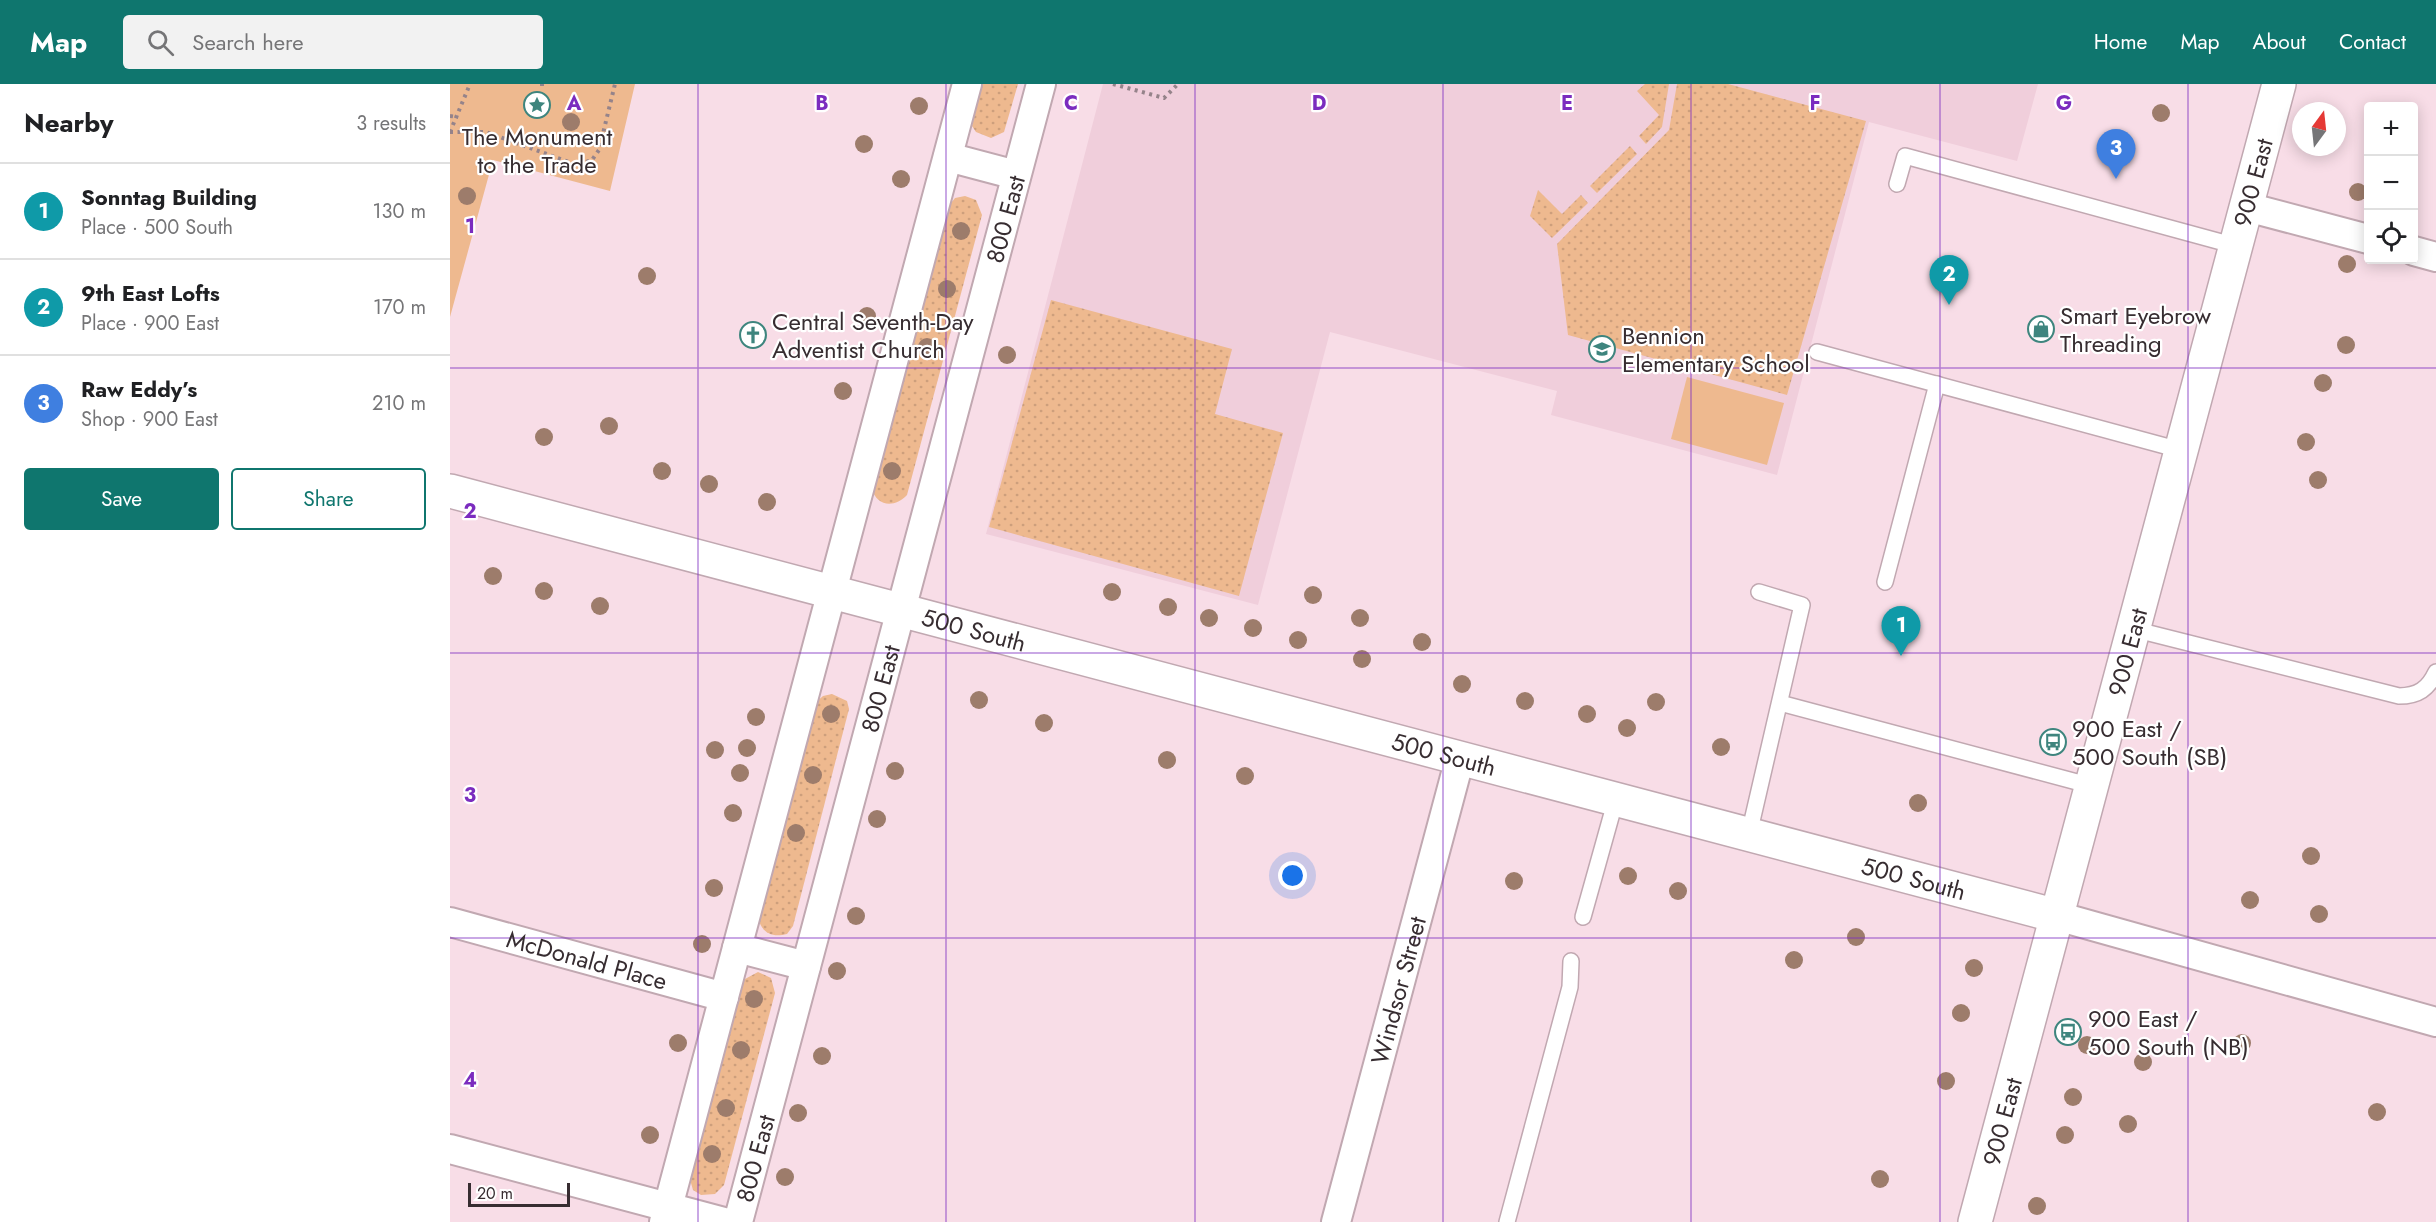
<!DOCTYPE html>
<html lang="en">
<head>
<meta charset="utf-8">
<style>
	body { margin:0; font-family:Jost,sans-serif; background:#f2f2f2; color:#202124 }
	.controls { position:absolute; right:18px; top:18px; display:grid; overflow:hidden; border-radius:6px; box-shadow:0 3px 15px #0003 }
	.controls button { width:54px; height:54px; display:grid; place-items:center; padding:0; border:0; border-bottom:2px solid #e0e0e0; background:#fff; color:#202124; font:30px sans-serif }
	.compass { position:absolute; left:1842px; top:18px; width:54px; height:54px; border-radius:50%; background:#fff; box-shadow:0 3px 15px #0003; rotate:15deg }
	.scale { position:absolute; left:18px; bottom:15px; width:102px; box-sizing:border-box; padding-left:6px; border:3px solid #372d31; border-top:0; font-size:16px; line-height:21px; white-space:nowrap; color:#372d31; -webkit-text-stroke:4px #fff; paint-order:stroke }
	.you { position:absolute; left:843px; top:792px; width:21px; height:21px; margin:-15px; border:4px solid #fff; border-radius:50%; background:#1a73e8; box-shadow:0 0 0 9px #1a73e833 }
	.badge { display:grid; place-items:center; width:39px; height:39px; border-radius:50%; background:#0f766e; color:#fff; font-size:20px; font-weight:700 }
	.pin { position:absolute; translate:-50% -50px; filter:drop-shadow(0 2px 3px #0008) }
	.pin::after { content:''; position:absolute; top:32px; width:21px; height:18px; background:inherit; clip-path:polygon(0 0,100% 0,50% 100%) }
	.list { margin:0; padding:0; list-style:none }
	h2 { display:flex; justify-content:space-between; align-items:center; height:78px; margin:0; padding:0 24px; font-size:26px }
	h2 small { font-size:20px; font-weight:400; color:#757577 }
	.list li { display:grid; grid-template-columns:39px 1fr auto; gap:18px; align-items:center; box-sizing:border-box; height:96px; padding:0 24px; border-top:2px solid #e0e0e0 }
	.list b { display:block; font-size:22px; white-space:nowrap }
	.list p { margin:0; font-size:20px; white-space:nowrap; color:#757577 }
	.list em { font-size:20px; font-style:normal; color:#757577 }
	.actions { display:flex; gap:12px; padding:18px 24px }
	.actions a { flex:1; padding:14px 0; border:2px solid #0f766e; border-radius:6px; text-align:center; font-size:21px; color:#0f766e }
	.actions .main { background:#0f766e; color:#fff }
	.icon { flex:none; width:33px; height:33px; fill:none; stroke:currentColor; stroke-width:2; stroke-linecap:round; stroke-linejoin:round }
	.map { position:relative; flex:none; width:1986px; height:1138px; overflow:hidden }
	header { display:flex; align-items:center; gap:36px; box-sizing:border-box; height:84px; padding:0 30px; background:#0f766e; color:#fff }
	header strong { font-size:28px }
	nav { display:flex; gap:33px; margin-inline-start:auto; font-size:21px }
	.search { width:420px; height:54px; background:#f2f2f2; display:flex; align-items:center; gap:15px; box-sizing:border-box; padding:0 21px; border-radius:6px; color:#757577; font-size:22px }
	main { display:flex }
	aside { flex:1; background:#fff }
	.map>svg:first-child { display:block }
	.built { fill:#f0cedb }
	.grass { fill:url(#grass-dots) }
	.park { fill:#eeb98f }
	.lines { fill:none; stroke-linecap:round; stroke-linejoin:round }
	.lane-casing { stroke:#c1a8b1; stroke-width:18 }
	.street-casing { stroke:#c1a8b1; stroke-width:32 }
	.secondary-casing { stroke:#c1a8b1; stroke-width:36 }
	.path { stroke:#95838a; stroke-width:4; stroke-dasharray:3 4.5; stroke-linecap:butt }
	.lane { stroke:#fff; stroke-width:15 }
	.street { stroke:#fff; stroke-width:28 }
	.secondary { stroke:#fff; stroke-width:33 }
	.tree { fill:#9d7c6b }
	.grid { fill:none; stroke:#7b2cbf; stroke-width:1.5; stroke-opacity:0.55 }
	.labels { text-anchor:middle; dominant-baseline:central; stroke-width:4.5; stroke-linejoin:round; paint-order:stroke }
	.poi-label { font-size:24px; fill:#372d31; stroke:#fff; text-anchor:start }
	.street-label { font-size:24px; fill:#372d31; stroke:#fff }
	.grid-label { font-size:20px; text-anchor:middle; font-weight:bold; fill:#7b2cbf; stroke:#fff; stroke-width:4.5; stroke-linejoin:round; paint-order:stroke }
</style>
</head>
<body>
<header>
<strong>Map</strong>
<div class="search"><svg class="icon" aria-label="search" viewBox="0 0 24 24"><circle cx="10" cy="10" r="6"/><path d="M15 15l6 6"/></svg>Search here</div>
<nav><a>Home</a><a>Map</a><a>About</a><a>Contact</a></nav>
</header>
<main>
<aside>
<h2>Nearby<small>3 results</small></h2>
<ul class="list">
<li><span class="badge" style="background:#0f9aa8">1</span><div><b>Sonntag Building</b><p>Place · 500 South</p></div><em>130 m</em></li>
<li><span class="badge" style="background:#0f9aa8">2</span><div><b>9th East Lofts</b><p>Place · 900 East</p></div><em>170 m</em></li>
<li><span class="badge" style="background:#3f7fe0">3</span><div><b>Raw Eddy’s</b><p>Shop · 900 East</p></div><em>210 m</em></li>
</ul>
<div class="actions"><a class="main">Save</a><a>Share</a></div>
</aside>
<div class="map">
<svg width="1986" height="1138" viewBox="0 0 1986 1138">
	<defs>
		<pattern id="grass-dots" width="8" height="8" patternUnits="userSpaceOnUse" patternTransform="scale(1.5)"><rect width="8" height="8" fill="#eeb98f"/><path d="M2 2h.1M6 6h.1" fill="none" stroke="#cd9f7c" stroke-width="1.8" stroke-linecap="round"/></pattern>
	</defs>
	<rect width="100%" height="100%" fill="#f8dde7"/>
	<!-- built -->
	<path class="built" d="M653,0h935l-21,77 -148,-39 -92,353 -226,-60 6,-24 -227,-59 -72,273 -272,-71z"/>
	<!-- grass -->
	<g class="grass">
		<path d="M531,0h37l-14,48 -13,6 -15,-6 -4,-6z"/>
		<path d="M1195,0h24l-7,43 -16,17 -7,-8 20,-21 -22,-24z"/>
		<path d="M1227,0h51l138,37 -79,274 -219,-60 -11,-91 112,-114z"/>
		<path d="M1180,62l7,8 -40,39 -7,-7z"/>
		<path d="M1088,106l24,24 19,-19 7,8 -36,35 -22,-22z"/>
		<path d="M515,112l11,4 6,15 -75,280c-12,13 -31,12 -35,-7l76,-281 7,-9z"/>
		<path d="M601,216l181,49 -17,65 68,19 -44,163 -250,-69z"/>
		<path d="M382,610l15,7 2,8 -56,217 -6,8c-15,4 -25,-1 -29,-16l57,-215 8,-7z"/>
		<path d="M308,888l13,6 4,15 -51,192 -9,9 -14,1 -8,-5 -4,-14 50,-189 6,-8z"/>
	</g>
	<!-- park -->
	<g class="park">
		<path d="M0,0h185l-25,107 -117,-31 -43,157z"/>
		<path d="M1237,293l97,26 -17,62 -96,-26z"/>
	</g>
	<g class="lines">
		<defs>
			<g id="lane">
				<path d="M1447,100l8,-28 331,90"/>
				<path d="M1367,268l363,98"/>
				<path d="M1435,498l52,-198"/>
				<path d="M1683,545l266,67c19,0 29,-7 37,-24"/>
				<path d="M1330,619l312,83"/>
				<path d="M1299,750l53,-229 -43,-13"/>
				<path d="M1133,833l33,-118"/>
				<path d="M1057,1138l63,-235 1,-26"/>
			</g>
			<g id="street">
				<path d="M498,73l68,18"/>
				<path d="M1797,123l121,32"/>
				<path d="M1964,167l22,6"/>
				<path d="M1607,832l379,106"/>
				<path id="s1" d="M0,838l274,75"/>
				<path d="M287,864l69,18"/>
				<path d="M0,1065l274,73"/>
				<path d="M214,1138l303,-1138"/>
				<path id="s2" d="M288,1138l303,-1138"/>
				<path id="s3" d="M886,1138l124,-464"/>
			</g>
			<g id="secondary">
				<path id="s4" d="M0,407l1607,425"/>
				<path id="s5" d="M1525,1138l304,-1138"/>
			</g>
		</defs>
		<!-- lane casing -->
		<use href="#lane" class="lane-casing"/>
		<!-- street casing -->
		<use href="#street" class="street-casing"/>
		<!-- secondary casing -->
		<use href="#secondary" class="secondary-casing"/>
		<!-- path -->
		<g class="path">
			<path d="M663,0l51,14 14,-14"/>
			<path d="M92,2v-2"/>
			<path d="M0,32l8,1"/>
			<path d="M0,48h36l91,33 15,-5 7,-10 16,-66"/>
			<path d="M0,48l20,-48"/>
			<path d="M1646,938l12,4"/>
		</g>
		<!-- lane -->
		<use href="#lane" class="lane"/>
		<!-- street -->
		<use href="#street" class="street"/>
		<!-- secondary -->
		<use href="#secondary" class="secondary"/>
	</g>
	<!-- trees -->
	<g class="tree">
		<circle cx="469" cy="22" r="9"/>
		<circle cx="1711" cy="29" r="9"/>
		<circle cx="121" cy="38" r="9"/>
		<circle cx="414" cy="60" r="9"/>
		<circle cx="451" cy="95" r="9"/>
		<circle cx="1908" cy="108" r="9"/>
		<circle cx="17" cy="112" r="9"/>
		<circle cx="511" cy="147" r="9"/>
		<circle cx="1897" cy="180" r="9"/>
		<circle cx="197" cy="192" r="9"/>
		<circle cx="497" cy="205" r="9"/>
		<circle cx="417" cy="232" r="9"/>
		<circle cx="1896" cy="261" r="9"/>
		<circle cx="477" cy="263" r="9"/>
		<circle cx="557" cy="271" r="9"/>
		<circle cx="1873" cy="299" r="9"/>
		<circle cx="393" cy="307" r="9"/>
		<circle cx="159" cy="342" r="9"/>
		<circle cx="94" cy="353" r="9"/>
		<circle cx="1856" cy="358" r="9"/>
		<circle cx="212" cy="387" r="9"/>
		<circle cx="442" cy="387" r="9"/>
		<circle cx="1868" cy="396" r="9"/>
		<circle cx="259" cy="400" r="9"/>
		<circle cx="317" cy="418" r="9"/>
		<circle cx="43" cy="492" r="9"/>
		<circle cx="94" cy="507" r="9"/>
		<circle cx="662" cy="508" r="9"/>
		<circle cx="863" cy="511" r="9"/>
		<circle cx="150" cy="522" r="9"/>
		<circle cx="718" cy="523" r="9"/>
		<circle cx="759" cy="534" r="9"/>
		<circle cx="910" cy="534" r="9"/>
		<circle cx="803" cy="544" r="9"/>
		<circle cx="848" cy="556" r="9"/>
		<circle cx="972" cy="558" r="9"/>
		<circle cx="912" cy="575" r="9"/>
		<circle cx="1012" cy="600" r="9"/>
		<circle cx="529" cy="616" r="9"/>
		<circle cx="1075" cy="617" r="9"/>
		<circle cx="1206" cy="618" r="9"/>
		<circle cx="381" cy="630" r="9"/>
		<circle cx="1137" cy="630" r="9"/>
		<circle cx="306" cy="633" r="9"/>
		<circle cx="594" cy="639" r="9"/>
		<circle cx="1177" cy="644" r="9"/>
		<circle cx="1271" cy="663" r="9"/>
		<circle cx="297" cy="664" r="9"/>
		<circle cx="265" cy="666" r="9"/>
		<circle cx="717" cy="676" r="9"/>
		<circle cx="445" cy="687" r="9"/>
		<circle cx="290" cy="689" r="9"/>
		<circle cx="363" cy="691" r="9"/>
		<circle cx="795" cy="692" r="9"/>
		<circle cx="1468" cy="719" r="9"/>
		<circle cx="283" cy="729" r="9"/>
		<circle cx="427" cy="735" r="9"/>
		<circle cx="346" cy="749" r="9"/>
		<circle cx="1861" cy="772" r="9"/>
		<circle cx="1178" cy="792" r="9"/>
		<circle cx="1064" cy="797" r="9"/>
		<circle cx="264" cy="804" r="9"/>
		<circle cx="1228" cy="807" r="9"/>
		<circle cx="1800" cy="816" r="9"/>
		<circle cx="1869" cy="830" r="9"/>
		<circle cx="406" cy="832" r="9"/>
		<circle cx="1406" cy="853" r="9"/>
		<circle cx="252" cy="860" r="9"/>
		<circle cx="1344" cy="876" r="9"/>
		<circle cx="1524" cy="884" r="9"/>
		<circle cx="387" cy="887" r="9"/>
		<circle cx="304" cy="915" r="9"/>
		<circle cx="1511" cy="929" r="9"/>
		<circle cx="228" cy="959" r="9"/>
		<circle cx="1792" cy="959" r="9"/>
		<circle cx="1637" cy="961" r="9"/>
		<circle cx="291" cy="966" r="9"/>
		<circle cx="372" cy="972" r="9"/>
		<circle cx="1693" cy="978" r="9"/>
		<circle cx="1496" cy="997" r="9"/>
		<circle cx="1623" cy="1013" r="9"/>
		<circle cx="276" cy="1024" r="9"/>
		<circle cx="1927" cy="1028" r="9"/>
		<circle cx="348" cy="1029" r="9"/>
		<circle cx="1678" cy="1040" r="9"/>
		<circle cx="200" cy="1051" r="9"/>
		<circle cx="1615" cy="1051" r="9"/>
		<circle cx="262" cy="1070" r="9"/>
		<circle cx="335" cy="1093" r="9"/>
		<circle cx="1430" cy="1095" r="9"/>
		<circle cx="1587" cy="1122" r="9"/>
	</g>
	<!-- grid -->
	<path class="grid" d="M248,0v1138M496,0v1138M745,0v1138M993,0v1138M1241,0v1138M1490,0v1138M1738,0v1138M0,284h1986M0,569h1986M0,854h1986"/>
	<!-- icons -->
	<defs>
		<symbol id="sight-ring" viewBox="-11 -11 22 22"><circle r="9.5" fill="#fff" stroke="#3e857e" stroke-width="1.5"/><path d="M0-6L1.8-2.2L6-1.7L2.9 1.2L3.7 5.4L0 3.3L-3.7 5.4L-2.9 1.2L-6-1.7L-1.8-2.2Z" fill="#3e857e"/></symbol>
		<symbol id="shop-ring" viewBox="-11 -11 22 22"><circle r="9.5" fill="#fff" stroke="#3e857e" stroke-width="1.5"/><path d="M-5-2.5h2.3a2.7 3.5 0 0 1 5.4 0H5L5.5 6h-11ZM-1.5-2.5h3a1.5 2.3 0 0 0-3 0Z" fill="#3e857e"/></symbol>
		<symbol id="church-ring" viewBox="-11 -11 22 22"><circle r="9.5" fill="#fff" stroke="#3e857e" stroke-width="1.5"/><path d="M-1.2-6h2.4v3.5h3.3v2.4h-3.3V6h-2.4V-.1h-3.3v-2.4h3.3Z" fill="#3e857e"/></symbol>
		<symbol id="school-ring" viewBox="-11 -11 22 22"><circle r="9.5" fill="#fff" stroke="#3e857e" stroke-width="1.5"/><path d="M0-5L7-2L0 1L-7-2ZM-4 1L0 2.5L4 1V4Q0 6-4 4Z" fill="#3e857e"/></symbol>
		<symbol id="bus-ring" viewBox="-11 -11 22 22"><circle r="9.5" fill="#fff" stroke="#3e857e" stroke-width="1.5"/><path d="M-5-6H5V4H4V6H2V4H-2V6H-4V4H-5ZM-3.5-4V0h7V-4ZM-3.5 1.2v1.5H-2V1.2ZM2 1.2v1.5H3.5V1.2Z" fill="#3e857e"/></symbol>
	</defs>
	<g fill-rule="evenodd">
		<use href="#sight-ring" x="72" y="6" width="30" height="30"/>
		<use href="#shop-ring" x="1576" y="230" width="30" height="30"/>
		<use href="#church-ring" x="288" y="236" width="30" height="30"/>
		<use href="#school-ring" x="1137" y="250" width="30" height="30"/>
		<use href="#bus-ring" x="1588" y="643" width="30" height="30"/>
		<use href="#bus-ring" x="1603" y="933" width="30" height="30"/>
	</g>
	<g class="labels">
		<!-- poi labels -->
		<g class="poi-label">
			<text x="87" y="52" text-anchor="middle">The Monument<tspan x="87" dy="28">to the Trade</tspan></text>
			<text x="1610" y="231">Smart Eyebrow<tspan x="1610" dy="28">Threading</tspan></text>
			<text x="322" y="237">Central Seventh-Day<tspan x="322" dy="28">Adventist Church</tspan></text>
			<text x="1172" y="251">Bennion<tspan x="1172" dy="28">Elementary School</tspan></text>
			<text x="1622" y="644">900 East /<tspan x="1622" dy="28">500 South (SB)</tspan></text>
			<text x="1638" y="934">900 East /<tspan x="1638" dy="28">500 South (NB)</tspan></text>
		</g>
		<!-- street labels -->
		<g class="street-label">
			<text stroke="none"><textPath href="#s5" startOffset="1076">900 East</textPath></text>
			<text stroke="none"><textPath href="#s2" startOffset="1038">800 East</textPath></text>
			<text stroke="none"><textPath href="#s4" startOffset="542">500 South</textPath></text>
			<text stroke="none"><textPath href="#s5" startOffset="590">900 East</textPath></text>
			<text stroke="none"><textPath href="#s2" startOffset="552">800 East</textPath></text>
			<text stroke="none"><textPath href="#s4" startOffset="1028">500 South</textPath></text>
			<text stroke="none"><textPath href="#s4" startOffset="1514">500 South</textPath></text>
			<text stroke="none"><textPath href="#s1" startOffset="142">McDonald Place</textPath></text>
			<text stroke="none"><textPath href="#s3" startOffset="240">Windsor Street</textPath></text>
			<text stroke="none"><textPath href="#s5" startOffset="104">900 East</textPath></text>
			<text stroke="none"><textPath href="#s2" startOffset="66">800 East</textPath></text>
		</g>
	</g>
	<g class="grid-label">
		<text x="124" y="26">A</text>
		<text x="372" y="26">B</text>
		<text x="621" y="26">C</text>
		<text x="869" y="26">D</text>
		<text x="1117" y="26">E</text>
		<text x="1365" y="26">F</text>
		<text x="1614" y="26">G</text>
		<text x="20" y="149">1</text>
		<text x="20" y="434">2</text>
		<text x="20" y="718">3</text>
		<text x="20" y="1003">4</text>
	</g>
</svg>
<div class="controls">
<button>+</button>
<button>−</button>
<button><svg class="icon" aria-label="locate" viewBox="0 0 24 24"><circle cx="12" cy="12" r="6"/><path d="M12 2v4M12 18v4M2 12h4M18 12h4"/></svg></button>
</div>
<svg class="compass" viewBox="-18 -18 36 36"><path d="M0-13l5 13h-10z" fill="#e53935"/><path d="M0 13l5-13h-10z" fill="#757577"/></svg>
<div class="scale">20 m</div>
<div class="you"></div>
<div class="pin badge" style="left:1451px;top:572px;background:#0f9aa8">1</div>
<div class="pin badge" style="left:1499px;top:221px;background:#0f9aa8">2</div>
<div class="pin badge" style="left:1666px;top:95px;background:#3f7fe0">3</div>
</div>
</main>
</body>
</html>
